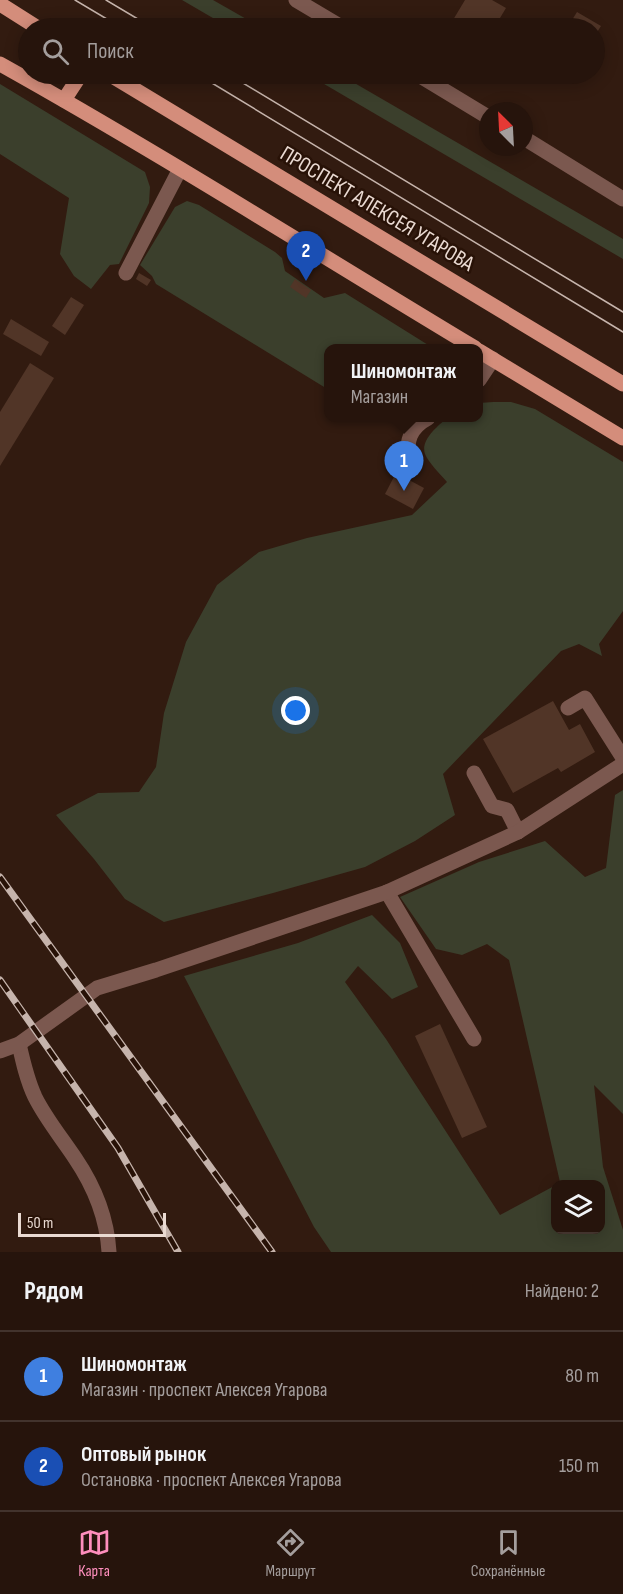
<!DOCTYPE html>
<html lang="ru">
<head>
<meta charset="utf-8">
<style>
	body { margin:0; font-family:"Sofia Sans Condensed",sans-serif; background:#32211a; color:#f1f3f6 }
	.controls { position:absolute; right:18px; bottom:18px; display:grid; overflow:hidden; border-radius:12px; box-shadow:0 3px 15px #0003 }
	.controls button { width:54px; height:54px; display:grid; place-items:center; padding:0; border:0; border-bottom:2px solid #42332d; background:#26140c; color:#f1f3f6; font:30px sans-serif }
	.compass { position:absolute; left:479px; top:102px; width:54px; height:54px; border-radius:50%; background:#26140c; box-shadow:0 3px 15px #0003; rotate:336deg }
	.scale { position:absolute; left:18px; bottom:15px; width:148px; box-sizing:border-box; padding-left:6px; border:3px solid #eadad2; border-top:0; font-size:16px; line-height:21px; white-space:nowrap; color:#eadad2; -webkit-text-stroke:4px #281207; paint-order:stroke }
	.you { position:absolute; left:296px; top:711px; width:21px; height:21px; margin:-15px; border:4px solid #fff; border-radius:50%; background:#1a73e8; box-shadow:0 0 0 9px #1a73e833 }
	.badge { display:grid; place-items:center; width:39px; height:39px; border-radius:50%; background:#fe8ebd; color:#fff; font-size:20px; font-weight:700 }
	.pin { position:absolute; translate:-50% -50px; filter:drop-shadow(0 2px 3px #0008) }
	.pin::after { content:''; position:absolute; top:32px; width:21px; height:18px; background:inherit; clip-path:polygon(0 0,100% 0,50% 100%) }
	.popup { position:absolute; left:324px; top:344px; width:159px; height:78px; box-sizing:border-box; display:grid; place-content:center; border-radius:12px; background:#26140c; filter:drop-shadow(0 2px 4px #0005); font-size:20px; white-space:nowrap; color:#a49e9d }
	.popup b { font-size:22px; color:#f1f3f6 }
	.popup::after { content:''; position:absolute; left:50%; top:100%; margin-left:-12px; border:12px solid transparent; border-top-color:#26140c }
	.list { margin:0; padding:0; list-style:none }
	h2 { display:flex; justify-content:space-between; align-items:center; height:78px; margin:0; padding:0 24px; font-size:26px }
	h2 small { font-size:20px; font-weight:400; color:#a49e9d }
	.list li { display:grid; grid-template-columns:39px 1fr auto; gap:18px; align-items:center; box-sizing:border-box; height:90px; padding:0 24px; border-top:2px solid #42332d }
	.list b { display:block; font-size:22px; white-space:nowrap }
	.list p { margin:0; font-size:20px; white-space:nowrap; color:#a49e9d }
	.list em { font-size:20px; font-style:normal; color:#a49e9d }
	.icon { flex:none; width:33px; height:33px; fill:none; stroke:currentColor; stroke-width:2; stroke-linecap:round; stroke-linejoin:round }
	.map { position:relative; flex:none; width:623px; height:1252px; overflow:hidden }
	.search { position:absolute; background:#26140c; box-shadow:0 3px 15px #0003; left:18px; right:18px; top:18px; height:66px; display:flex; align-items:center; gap:15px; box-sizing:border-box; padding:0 21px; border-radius:33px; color:#a49e9d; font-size:22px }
	.sheet { height:258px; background:#26140c }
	nav { display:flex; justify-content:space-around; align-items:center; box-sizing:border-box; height:84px; border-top:2px solid #42332d; background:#26140c; font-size:16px; color:#a49e9d }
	nav a { display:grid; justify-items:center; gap:3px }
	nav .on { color:#fe8ebd }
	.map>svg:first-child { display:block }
	.green { fill:#3b3f2c }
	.building { fill:#513527 }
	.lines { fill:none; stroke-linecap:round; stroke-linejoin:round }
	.minor { stroke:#7b584f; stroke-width:15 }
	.major { stroke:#d48d7b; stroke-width:15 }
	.tram { stroke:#c6b4ac; stroke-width:1.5 }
	.rail-casing { stroke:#c6b4ac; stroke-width:7 }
	.rail { stroke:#281207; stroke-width:4.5; stroke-dasharray:14; stroke-linecap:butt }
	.labels { text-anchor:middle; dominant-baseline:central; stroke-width:5; stroke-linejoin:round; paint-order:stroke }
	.street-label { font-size:22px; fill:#eadad2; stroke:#281207 }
</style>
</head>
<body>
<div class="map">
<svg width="623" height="1252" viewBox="0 0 623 1252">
	<rect width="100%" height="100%" fill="#321b10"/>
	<!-- green -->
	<g class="green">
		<path d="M182,0h31l49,28h-32z"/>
		<path d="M307,74h32l284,165v20z"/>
		<path d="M0,84l145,88 5,15 -1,16 -30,61 -9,1 -19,24 -17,-13 -14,-22 9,-56 -69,-44z"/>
		<path d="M187,201l12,4 76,47 7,6 3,13 39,27 21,-5 88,55h-104v42l-173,-106 -4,-8 -12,-11 35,-58z"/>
		<path d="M493,402h18l24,7 88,53v149l-24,33 3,12 -23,-12 -18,7 -118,123 12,41 -40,26 -50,26 -92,26 -109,29 -39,-23 -31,-40 -38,-44 42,-22 41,-1 17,-25 8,-54 22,-71 31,-57 42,-33 48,-14 105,-23 35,-33c-6,-7 -19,-20 -22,-28 -5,-14 13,-28 22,-36h32v-15z"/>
		<path d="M623,790v324l-29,-29 9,82 20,63v22h-292l-17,-25 -130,-251 114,-33 74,-28 28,28 18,44 -26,12 -34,-33 -13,16 41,57 114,176 56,-30v45h44v-46h-44l4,-2 -51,-222 -22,-16 -25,11 -26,-6 -36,-52 79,-35 66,-21 40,36 21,-9 9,-73z"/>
	</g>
	<!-- building -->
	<g class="building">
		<path d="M465,0h27l14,8 -12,20h-27l-14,-8z"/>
		<path d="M577,12l24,14 -7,11v-9h-27z"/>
		<path d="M139,273l12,7 -4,6 -11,-7z"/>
		<path d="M295,279l16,11 -5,8 -16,-11z"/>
		<path d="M71,297l13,8 -19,30 -13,-9z"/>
		<path d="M11,319l38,23 -8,14 -38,-22z"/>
		<path d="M30,363l24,15 -54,88v-54z"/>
		<path d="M396,473l28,15 -11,21 -28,-15z"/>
		<path d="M553,701l16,29 11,-6 15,28 -34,20 -3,-4 -45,25 -30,-54z"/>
		<path d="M440,1024l47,103 -25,11 -47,-102z"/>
	</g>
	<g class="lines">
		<!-- minor -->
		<g class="minor">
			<path d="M296,0l47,28"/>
			<path d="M417,74l71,43"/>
			<path d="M524,138l99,61"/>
			<path d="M126,273l54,-104"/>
			<path d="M479,380l14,-21"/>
			<path d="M407,461c0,-20 2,-33 21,-43"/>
			<path d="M568,708l17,-10 38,60"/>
			<path d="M474,773l18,33 15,4 11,22"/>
			<path d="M387,892l87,147"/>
			<path d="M19,1044c4,18 8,36 16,53 11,22 26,40 40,61 19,28 32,60 34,94"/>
			<path d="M0,1051l19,-7 78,-56 59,-18 231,-78 131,-60 105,-68"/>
		</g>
		<!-- major -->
		<g class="major">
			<path d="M0,4l38,24"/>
			<path d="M0,64c161,90 317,189 475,284"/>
			<path d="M109,74l514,310"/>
			<path d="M64,100l17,-26"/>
			<path d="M479,351l144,87"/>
		</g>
		<!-- tram -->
		<g class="tram">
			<path d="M75,0l47,28"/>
			<path d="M106,0l47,28"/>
			<path d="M197,74l426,258"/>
			<path d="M228,74l395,238"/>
		</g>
		<defs>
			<g id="rail">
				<path d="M0,877l272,375"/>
				<path d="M0,980l118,168 60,104"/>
			</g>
		</defs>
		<!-- rail casing -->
		<use href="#rail" class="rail-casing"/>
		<!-- rail -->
		<use href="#rail" class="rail"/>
	</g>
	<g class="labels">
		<!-- street labels -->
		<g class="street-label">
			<text transform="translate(377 209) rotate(31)">ПРОСПЕКТ АЛЕКСЕЯ УГАРОВА</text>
		</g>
	</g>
</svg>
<div class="controls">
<button><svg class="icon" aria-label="layers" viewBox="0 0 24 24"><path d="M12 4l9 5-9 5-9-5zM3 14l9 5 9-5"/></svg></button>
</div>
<svg class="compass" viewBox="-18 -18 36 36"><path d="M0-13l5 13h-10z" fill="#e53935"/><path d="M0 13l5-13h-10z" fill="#a49e9d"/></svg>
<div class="scale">50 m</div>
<div class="you"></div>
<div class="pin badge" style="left:404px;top:491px;background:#3f7fe0">1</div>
<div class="popup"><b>Шиномонтаж</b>Магазин</div>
<div class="pin badge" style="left:306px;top:281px;background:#1a4fb4">2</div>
<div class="search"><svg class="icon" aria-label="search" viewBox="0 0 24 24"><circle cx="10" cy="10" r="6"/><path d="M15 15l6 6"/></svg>Поиск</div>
</div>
<section class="sheet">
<h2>Рядом<small>Найдено: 2</small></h2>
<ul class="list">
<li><span class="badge" style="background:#3f7fe0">1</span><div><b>Шиномонтаж</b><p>Магазин · проспект Алексея Угарова</p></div><em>80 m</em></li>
<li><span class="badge" style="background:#1a4fb4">2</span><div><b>Оптовый рынок</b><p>Остановка · проспект Алексея Угарова</p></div><em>150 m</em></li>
</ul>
</section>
<nav>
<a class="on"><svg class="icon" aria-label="map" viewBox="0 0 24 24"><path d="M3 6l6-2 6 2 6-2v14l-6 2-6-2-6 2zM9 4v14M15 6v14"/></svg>Карта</a>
<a><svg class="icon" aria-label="directions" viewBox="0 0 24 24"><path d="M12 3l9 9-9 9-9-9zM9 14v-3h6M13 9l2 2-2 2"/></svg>Маршрут</a>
<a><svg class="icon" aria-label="saved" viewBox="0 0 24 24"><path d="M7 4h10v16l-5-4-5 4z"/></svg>Сохранённые</a>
</nav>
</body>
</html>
